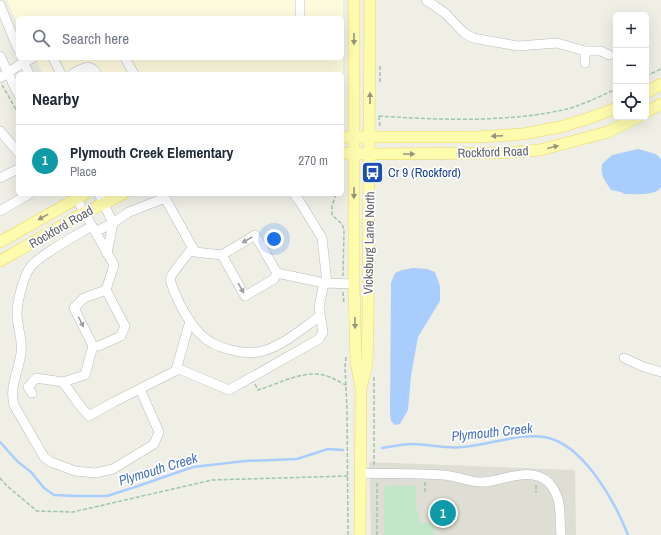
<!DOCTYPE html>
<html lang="en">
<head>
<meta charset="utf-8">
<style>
	body { margin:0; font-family:"Archivo Narrow",sans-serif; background:#f6f6f7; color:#1f2937 }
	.controls { position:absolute; right:12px; top:12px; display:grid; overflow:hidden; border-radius:6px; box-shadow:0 4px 16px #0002 }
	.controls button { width:36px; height:36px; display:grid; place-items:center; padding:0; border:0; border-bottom:1px solid #e0e1e3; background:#fff; color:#1f2937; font:20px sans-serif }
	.you { position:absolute; left:274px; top:239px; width:14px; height:14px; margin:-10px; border:3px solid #fff; border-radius:50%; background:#1a73e8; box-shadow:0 0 0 6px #1a73e833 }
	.badge { display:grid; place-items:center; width:26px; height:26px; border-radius:50%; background:#1a73e8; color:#fff; font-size:13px; font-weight:700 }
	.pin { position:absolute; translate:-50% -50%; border:2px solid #fff; box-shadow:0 1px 4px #0006 }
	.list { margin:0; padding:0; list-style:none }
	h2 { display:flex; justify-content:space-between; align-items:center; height:52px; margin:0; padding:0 16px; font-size:17px }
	h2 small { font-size:13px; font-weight:400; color:#747a83 }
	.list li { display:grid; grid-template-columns:26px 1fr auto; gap:12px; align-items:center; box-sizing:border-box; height:72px; padding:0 16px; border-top:1px solid #e0e1e3 }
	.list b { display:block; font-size:15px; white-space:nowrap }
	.list p { margin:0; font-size:13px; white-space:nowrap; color:#747a83 }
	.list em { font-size:13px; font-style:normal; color:#747a83 }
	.icon { flex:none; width:22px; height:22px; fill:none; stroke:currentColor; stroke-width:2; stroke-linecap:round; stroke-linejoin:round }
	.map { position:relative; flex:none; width:661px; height:535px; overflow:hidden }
	.search { position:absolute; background:#fff; box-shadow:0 4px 16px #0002; left:16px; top:16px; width:328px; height:44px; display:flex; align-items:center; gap:10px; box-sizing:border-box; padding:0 14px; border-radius:6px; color:#747a83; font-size:15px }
	.panel { position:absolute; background:#fff; box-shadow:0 4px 16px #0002; left:16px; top:72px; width:328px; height:124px; border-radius:6px }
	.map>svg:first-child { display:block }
	.commercial { fill:#fdfade }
	.education { fill:#dfded4 }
	.green { fill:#c3e6c8 }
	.water { fill:#a9cdfd }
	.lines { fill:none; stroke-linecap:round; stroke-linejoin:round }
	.stream { stroke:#a9cdfd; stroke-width:2.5 }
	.minor-casing { stroke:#b8babf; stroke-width:10 }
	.major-casing { stroke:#eeda60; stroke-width:12 }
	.path { stroke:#9bc5ad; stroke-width:1.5; stroke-dasharray:4 2; stroke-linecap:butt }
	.minor { stroke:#fff; stroke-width:9 }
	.major { stroke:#fdfbae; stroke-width:11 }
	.oneway { fill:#96967f }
	.oneway2 { fill:#9ea0a3 }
	.labels { text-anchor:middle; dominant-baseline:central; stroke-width:3.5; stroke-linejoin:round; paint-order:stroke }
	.street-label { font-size:13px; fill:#5e6066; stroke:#fff }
	.transit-label { font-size:13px; fill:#164399; stroke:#fff; text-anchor:start }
	.water-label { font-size:14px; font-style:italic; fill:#4a74c1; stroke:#fff }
</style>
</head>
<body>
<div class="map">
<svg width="661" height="535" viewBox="0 0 661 535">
	<rect width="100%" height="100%" fill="#f0efe6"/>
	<!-- commercial -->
	<path class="commercial" d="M7,0h336v131h-1v-57h-299l-9,-16h308v-40h-324v7z"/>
	<!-- education -->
	<path class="education" d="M369,462l206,8 1,65h-205z"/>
	<!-- green -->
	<path class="green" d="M386,486h30v24l3,1v12l12,-1v3h3v10h-50v-45z"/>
	<!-- water -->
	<g class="water">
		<path d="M638,149l18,5 5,5v28c-4,9 -27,7 -37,7l-3,-2 -10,-2c-6,-10 -11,-13 -9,-26l10,-9z"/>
		<path d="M413,268l14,1 8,3 5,14v15l-22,36 -7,39 -3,34 -8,14 -5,1 -4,-4 -1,-8 1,-130 4,-10 7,-3z"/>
	</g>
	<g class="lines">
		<!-- stream -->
		<g class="stream">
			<path d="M0,442l18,20 13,10 13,16 10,7 22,1h31l31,-10 55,-19 52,-6 52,-2 31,-10 15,1"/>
			<path d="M382,448c9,-1 20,-4 30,-4 17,0 34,5 51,3 26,-2 56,-14 81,-10 39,6 71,65 84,98"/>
		</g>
		<defs>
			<g id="minor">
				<path d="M300,0v18"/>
				<path d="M426,0l19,13 19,20 9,5 45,8 39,-3 28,8v12"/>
				<path d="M0,5l18,44"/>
				<path d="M585,51h16l8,4"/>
				<path d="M0,56l18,38"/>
				<path d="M22,58l7,16"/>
				<path d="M53,58l8,16"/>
				<path d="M125,58l9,16"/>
				<path d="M72,74c9,-5 18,-12 25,0"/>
				<path d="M0,78l24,-16 9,-4"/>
				<path d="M0,131l18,21"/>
				<path d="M0,178l18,-9"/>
				<path d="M74,194l40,71 -8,25 19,36 -4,10 -22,10h-6l-19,-38 10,-10 22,-8"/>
				<path d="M99,194l14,29 -6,30"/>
				<path d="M294,194l6,8 22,36 5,45"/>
				<path d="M0,211l29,-17"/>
				<path d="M92,226c-15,9 -55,30 -63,43 -6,10 -12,33 -12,45 0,13 6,26 4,39 -2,18 -12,34 -7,52l30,52 7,5 24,9 20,2 18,-4 41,-25 5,-12 -19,-43"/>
				<path d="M95,232l18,-9 16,-11 36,-14 30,54 27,3 33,-20 22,38 47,10"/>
				<path d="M193,247c-4,6 -21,26 -22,30 -1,1 0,5 0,6 7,20 22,50 41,60 7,4 15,6 23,8 10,2 21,3 31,-1 20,-7 37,-22 54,-34"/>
				<path d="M222,255l23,41 29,-17 3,-6"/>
				<path d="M624,358l20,9 17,5"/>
				<path d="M176,370l14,-49"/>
				<path d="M63,382l18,25 8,9 25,-14 65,-33 50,21 90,-51 4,-7 -4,-25 5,-24 30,1"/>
				<path d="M32,393l-4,-6 8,-9 27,4 22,-7 8,-29"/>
				<path d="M360,473c28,1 55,0 83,2 16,1 31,10 48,6 18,-3 42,-14 58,2 14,15 10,33 12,52"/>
			</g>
			<g id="major">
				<path d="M354,0v284l2,78 5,26 -1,147"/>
				<path d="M646,93l15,-9"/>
				<path d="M646,112l15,-8"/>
				<path d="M342,137h136l45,-3 37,-7 33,-10 23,-9"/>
				<path d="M342,153l28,1 130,-1 40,-3 68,-18 30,-15"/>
				<path d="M0,242l85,-48"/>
				<path d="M0,261l84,-48 39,-19"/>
				<path d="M362,385l5,-23 1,-40 2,-322"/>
			</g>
		</defs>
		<!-- minor casing -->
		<use href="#minor" class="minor-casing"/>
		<!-- major casing -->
		<use href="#major" class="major-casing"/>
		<!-- path -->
		<g class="path">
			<path d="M646,76l15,-7"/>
			<path d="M380,82v-18"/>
			<path d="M2,85l16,28"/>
			<path d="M379,116c60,4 133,7 192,-8 15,-5 30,-12 45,-19"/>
			<path d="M379,116l1,12"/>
			<path d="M336,194l-4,12v9l10,9 2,6 -1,46"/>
			<path d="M343,292l1,12"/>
			<path d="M346,357l-1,10 2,43 1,125"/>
			<path d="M255,384l3,6c20,-6 45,-20 66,-15 8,2 15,7 22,10"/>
			<path d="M374,465v-89"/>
			<path d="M0,478l7,8 30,25 36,1 139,-32 136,-4"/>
			<path d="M425,482v12"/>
			<path d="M536,485v8"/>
			<path d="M377,535v-53"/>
		</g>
		<!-- minor -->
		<use href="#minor" class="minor"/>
		<!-- major -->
		<use href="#major" class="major"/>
	</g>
	<!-- one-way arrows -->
	<defs><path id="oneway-solid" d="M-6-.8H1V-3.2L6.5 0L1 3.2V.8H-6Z"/></defs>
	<g class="oneway">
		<use href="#oneway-solid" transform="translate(354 39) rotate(90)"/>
		<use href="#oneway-solid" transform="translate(370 98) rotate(-90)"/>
		<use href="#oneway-solid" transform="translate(497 136) rotate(177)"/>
		<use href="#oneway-solid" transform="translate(553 147) rotate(-14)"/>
		<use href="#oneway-solid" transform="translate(409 154)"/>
		<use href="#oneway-solid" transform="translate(354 193) rotate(91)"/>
		<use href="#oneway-solid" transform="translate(43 217) rotate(151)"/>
		<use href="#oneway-solid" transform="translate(355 323) rotate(89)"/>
	</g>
	<g class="oneway2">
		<use href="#oneway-solid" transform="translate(247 240) rotate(150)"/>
		<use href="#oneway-solid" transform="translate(241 288) rotate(60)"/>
		<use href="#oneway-solid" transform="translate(81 322) rotate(63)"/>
	</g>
	<!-- icons -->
	<defs>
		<symbol id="bus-square" viewBox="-11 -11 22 22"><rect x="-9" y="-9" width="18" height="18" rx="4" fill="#1a4fb4" stroke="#fff"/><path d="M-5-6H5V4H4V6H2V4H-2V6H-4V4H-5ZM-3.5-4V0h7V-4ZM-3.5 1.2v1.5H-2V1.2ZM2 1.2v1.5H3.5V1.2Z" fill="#fff"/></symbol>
	</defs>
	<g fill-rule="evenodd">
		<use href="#bus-square" x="360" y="160" width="25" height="25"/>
	</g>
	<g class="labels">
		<!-- street labels -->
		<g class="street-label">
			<text transform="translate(493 152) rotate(-2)">Rockford Road</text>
			<text transform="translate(61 227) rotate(-30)">Rockford Road</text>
			<text transform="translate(369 243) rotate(-89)">Vicksburg Lane North</text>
		</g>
		<!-- transit labels -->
		<g class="transit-label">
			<text x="388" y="172">Cr 9 (Rockford)</text>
		</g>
		<!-- water labels -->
		<g class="water-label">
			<text transform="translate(492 432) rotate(-6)">Plymouth Creek</text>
			<text transform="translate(158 469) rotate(-17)">Plymouth Creek</text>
		</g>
	</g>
</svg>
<div class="controls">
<button>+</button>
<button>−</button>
<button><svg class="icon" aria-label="locate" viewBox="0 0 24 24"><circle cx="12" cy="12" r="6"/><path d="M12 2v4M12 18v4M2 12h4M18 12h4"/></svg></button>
</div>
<div class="you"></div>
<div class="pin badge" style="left:443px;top:513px;background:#0f9aa8">1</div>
<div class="search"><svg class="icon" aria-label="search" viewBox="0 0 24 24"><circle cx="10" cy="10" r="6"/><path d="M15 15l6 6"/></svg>Search here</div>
<section class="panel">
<h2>Nearby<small></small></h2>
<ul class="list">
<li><span class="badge" style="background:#0f9aa8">1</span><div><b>Plymouth Creek Elementary</b><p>Place</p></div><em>270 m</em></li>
</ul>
</section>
</div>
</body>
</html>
